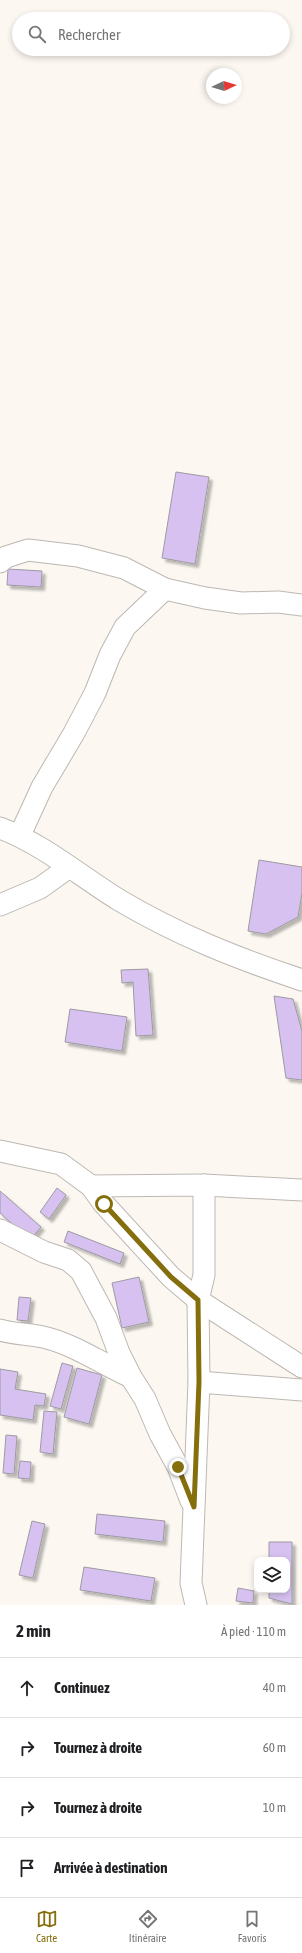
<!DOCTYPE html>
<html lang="fr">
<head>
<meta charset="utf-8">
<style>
	body { margin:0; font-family:"Asap Condensed",sans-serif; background:#f6f6f6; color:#202124 }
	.controls { position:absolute; right:12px; bottom:12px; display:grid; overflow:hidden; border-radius:8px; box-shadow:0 2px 6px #0003 }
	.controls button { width:36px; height:36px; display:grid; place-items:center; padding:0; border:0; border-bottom:1px solid #e0e0e0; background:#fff; color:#202124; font:20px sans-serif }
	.compass { position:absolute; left:206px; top:68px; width:36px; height:36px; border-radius:50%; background:#fff; box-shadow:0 2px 6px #0003; rotate:86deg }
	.stop { position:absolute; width:12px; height:12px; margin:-9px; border:3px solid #856e0c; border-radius:50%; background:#fff }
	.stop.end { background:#856e0c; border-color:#fff; box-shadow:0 1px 4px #0008 }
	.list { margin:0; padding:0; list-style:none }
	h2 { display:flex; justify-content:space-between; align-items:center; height:52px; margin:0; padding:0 16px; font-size:17px }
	h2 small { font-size:13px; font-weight:400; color:#757577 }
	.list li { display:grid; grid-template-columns:26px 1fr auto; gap:12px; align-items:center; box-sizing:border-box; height:60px; padding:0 16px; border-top:1px solid #e0e0e0 }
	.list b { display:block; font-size:15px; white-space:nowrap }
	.list em { font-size:13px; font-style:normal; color:#757577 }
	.icon { flex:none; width:22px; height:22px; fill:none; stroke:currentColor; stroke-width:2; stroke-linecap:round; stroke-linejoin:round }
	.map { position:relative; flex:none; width:302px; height:1605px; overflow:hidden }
	.search { position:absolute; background:#fff; box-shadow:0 2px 6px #0003; left:12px; right:12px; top:12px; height:44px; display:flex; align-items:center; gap:10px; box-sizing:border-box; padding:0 14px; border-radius:22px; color:#757577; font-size:15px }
	.sheet { height:292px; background:#fff }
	nav { display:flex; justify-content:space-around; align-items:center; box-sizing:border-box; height:56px; border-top:1px solid #e0e0e0; background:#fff; font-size:11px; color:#757577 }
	nav a { display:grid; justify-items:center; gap:2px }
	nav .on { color:#856e0c }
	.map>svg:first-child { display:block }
	.building { fill:#d6c1f1; stroke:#9d9aa1; filter:url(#shadow) }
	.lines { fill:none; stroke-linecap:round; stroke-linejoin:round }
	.minor-casing { stroke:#bdb8b3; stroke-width:23 }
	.minor { stroke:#fff; stroke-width:21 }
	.route { stroke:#856e0c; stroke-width:5 }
</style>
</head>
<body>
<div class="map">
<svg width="302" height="1605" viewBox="0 0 302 1605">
	<defs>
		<filter id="shadow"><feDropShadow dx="3.5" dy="3.5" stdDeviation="1" flood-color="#0004"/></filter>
	</defs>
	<rect width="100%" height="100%" fill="#fcf7f1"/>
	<!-- building -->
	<g class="building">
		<path d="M176,472l33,5 -14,87 -33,-6z"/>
		<path d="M8,569l34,2 -1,16 -34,-2z"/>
		<path d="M259,860l43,7v26l-4,24 -32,17 -18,-3z"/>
		<path d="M148,969l5,66 -17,1 -3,-54 -11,1 -1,-13z"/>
		<path d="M274,996l19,3 9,32v49l-16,-2z"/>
		<path d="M70,1009l57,8 -5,34 -57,-9z"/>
		<path d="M57,1188l9,7 -17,24 -9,-7z"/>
		<path d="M0,1191l41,36 -11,13 -30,-27z"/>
		<path d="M68,1231l56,22 -4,11 -56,-22z"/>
		<path d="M139,1277l10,45 -27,6 -10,-45z"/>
		<path d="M19,1297l12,1 -3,23 -11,-1z"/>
		<path d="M62,1363l11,3 -12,43 -11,-3z"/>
		<path d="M77,1368l25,7 -13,49 -25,-7z"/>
		<path d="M0,1369l18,3 -3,17 31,5 -2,12 -9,-1 -2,15 -33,-5z"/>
		<path d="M44,1411l13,1 -4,42 -13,-2z"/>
		<path d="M6,1435l11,1 -3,38 -11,-1z"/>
		<path d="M20,1461l11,1 -1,17 -12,-1z"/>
		<path d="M97,1514l68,7 -2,21 -68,-8z"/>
		<path d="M32,1521l13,3 -12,54 -14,-3z"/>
		<path d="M269,1542h23v62l-23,-6v-8h18v-30h-18z"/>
		<path d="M84,1567l71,11 -4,23 -71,-11z"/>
		<path d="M238,1588l16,3 -1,12 -17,-2z"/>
	</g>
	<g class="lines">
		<defs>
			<g id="minor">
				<path d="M0,562l6,-5 22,-7 50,6 46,12 41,21 40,9 36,5 37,-1 24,3"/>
				<path d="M0,828c43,16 80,48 119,72 59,35 117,58 183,80"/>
				<path d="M20,835l22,-48 32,-54 21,-40 15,-38 15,-28 40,-38"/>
				<path d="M0,905l40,-17 28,-20"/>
				<path d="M0,1151l61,13 30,22 13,18 67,73 27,23 104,67"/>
				<path d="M91,1186l113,-1 98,5"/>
				<path d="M0,1230l44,22 24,8 13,11 25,47 13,35 12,24 14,22 15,35 18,33 13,34"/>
				<path d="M0,1330c14,4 29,4 43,7 31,7 59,27 88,40"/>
				<path d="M199,1382l103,8"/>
				<path d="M196,1605l-5,-22 8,-201 -1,-82 6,-25v-90"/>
			</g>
		</defs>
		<!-- minor casing -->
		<use href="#minor" class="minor-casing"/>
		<!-- minor -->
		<use href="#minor" class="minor"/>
	</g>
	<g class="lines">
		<!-- route -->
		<path class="route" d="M104,1204l67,73 27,23 1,82 -5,125 -16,-40"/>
	</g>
</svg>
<div class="controls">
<button><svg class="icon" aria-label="layers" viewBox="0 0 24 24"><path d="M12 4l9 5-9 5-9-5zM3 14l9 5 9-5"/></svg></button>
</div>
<svg class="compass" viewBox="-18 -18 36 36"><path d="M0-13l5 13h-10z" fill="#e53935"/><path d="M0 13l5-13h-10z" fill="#757577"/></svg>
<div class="stop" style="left:104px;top:1204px"></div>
<div class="stop end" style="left:178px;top:1467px"></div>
<div class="search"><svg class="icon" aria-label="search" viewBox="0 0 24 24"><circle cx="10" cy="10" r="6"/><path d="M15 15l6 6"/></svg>Rechercher</div>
</div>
<section class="sheet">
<h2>2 min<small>À pied · 110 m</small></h2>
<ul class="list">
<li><svg class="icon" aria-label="ahead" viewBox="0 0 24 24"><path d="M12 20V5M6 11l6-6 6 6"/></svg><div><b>Continuez</b></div><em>40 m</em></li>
<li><svg class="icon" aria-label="right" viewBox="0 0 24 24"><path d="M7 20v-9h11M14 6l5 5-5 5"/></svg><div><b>Tournez à droite</b></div><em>60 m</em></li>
<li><svg class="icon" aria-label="right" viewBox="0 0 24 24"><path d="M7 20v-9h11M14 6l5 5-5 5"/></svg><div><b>Tournez à droite</b></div><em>10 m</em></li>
<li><svg class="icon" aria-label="arrive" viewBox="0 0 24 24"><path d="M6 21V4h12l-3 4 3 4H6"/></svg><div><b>Arrivée à destination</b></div></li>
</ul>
</section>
<nav>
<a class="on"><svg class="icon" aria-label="map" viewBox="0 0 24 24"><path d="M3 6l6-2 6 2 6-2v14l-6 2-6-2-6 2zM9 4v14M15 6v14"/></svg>Carte</a>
<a><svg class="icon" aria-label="directions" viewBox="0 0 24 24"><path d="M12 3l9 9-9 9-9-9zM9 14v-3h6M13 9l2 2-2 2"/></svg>Itinéraire</a>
<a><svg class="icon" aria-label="saved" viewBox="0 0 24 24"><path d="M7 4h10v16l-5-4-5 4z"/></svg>Favoris</a>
</nav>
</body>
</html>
